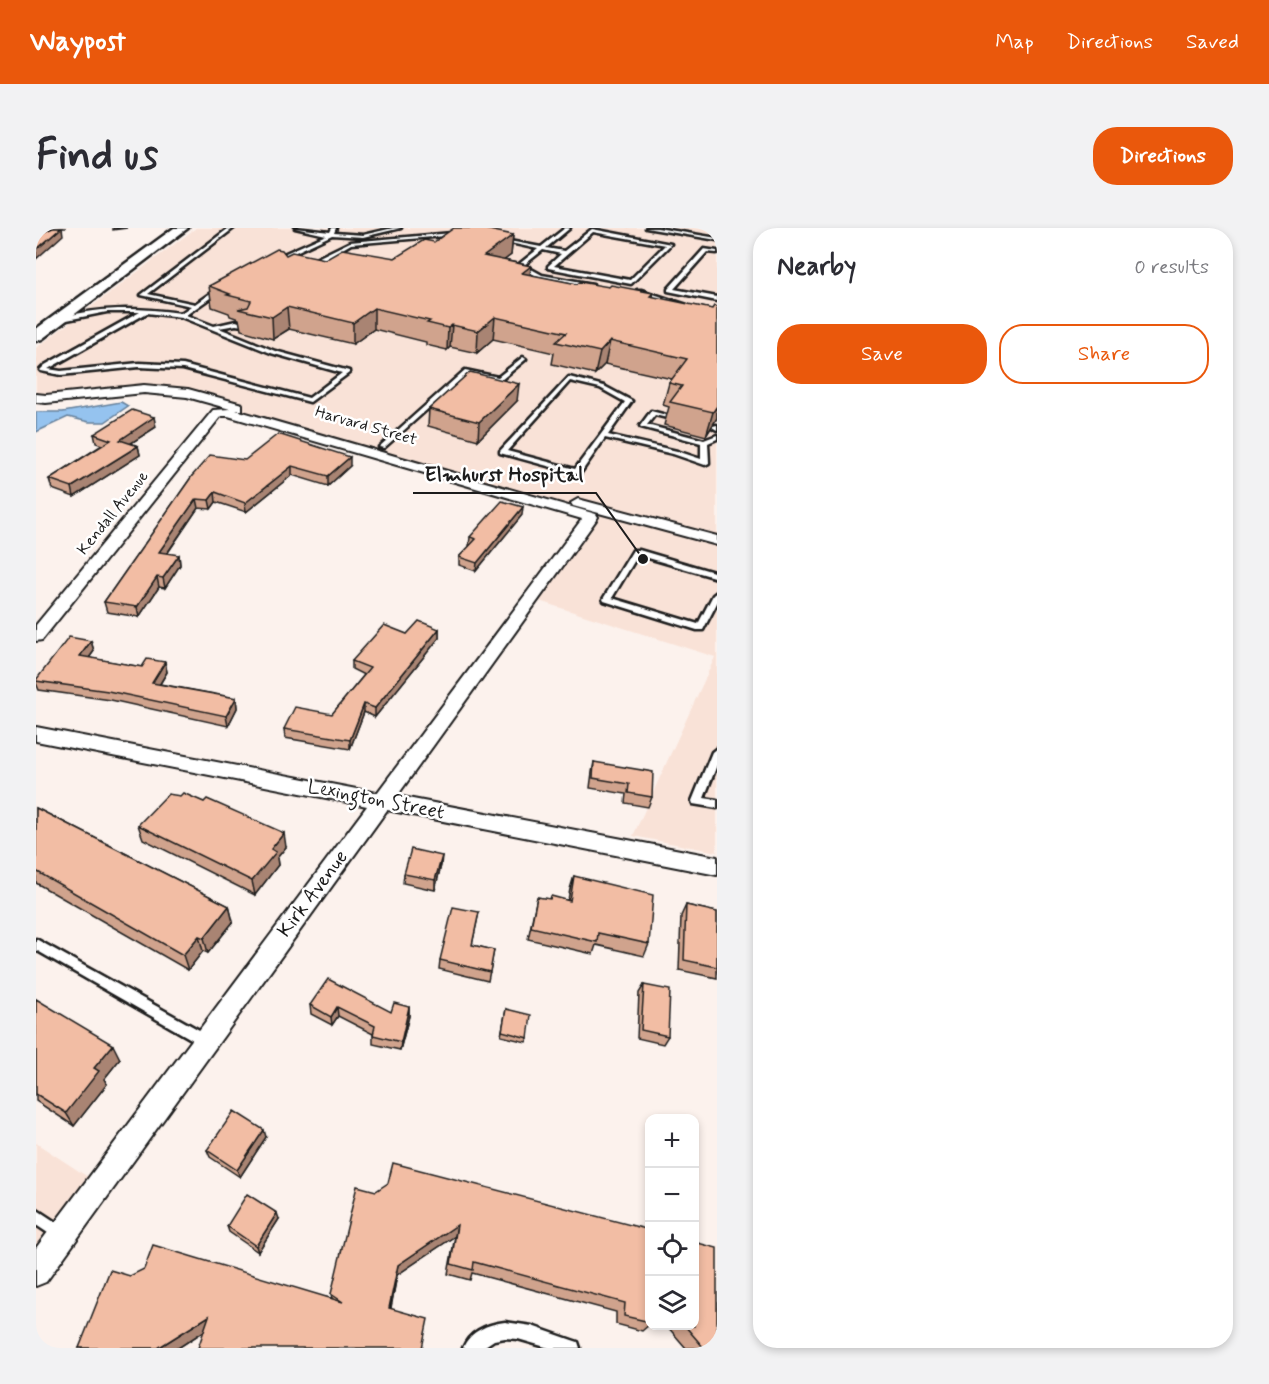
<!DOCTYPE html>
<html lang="en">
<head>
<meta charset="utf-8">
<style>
	body { margin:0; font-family:Mynerve,sans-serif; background:#f2f2f3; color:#2b2b33 }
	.controls { position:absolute; right:18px; bottom:18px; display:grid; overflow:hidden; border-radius:12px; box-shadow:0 3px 9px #0003 }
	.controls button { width:54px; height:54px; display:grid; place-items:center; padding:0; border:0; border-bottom:2px solid #e1e1e2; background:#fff; color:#2b2b33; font:30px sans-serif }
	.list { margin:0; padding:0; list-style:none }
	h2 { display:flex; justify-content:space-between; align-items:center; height:78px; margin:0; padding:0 24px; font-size:26px }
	h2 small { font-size:20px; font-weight:400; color:#7c7c81 }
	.actions { display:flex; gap:12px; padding:18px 24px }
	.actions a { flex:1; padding:14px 0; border:2px solid #ea580c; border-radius:24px; text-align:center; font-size:21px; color:#ea580c }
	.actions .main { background:#ea580c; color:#fff }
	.icon { flex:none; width:33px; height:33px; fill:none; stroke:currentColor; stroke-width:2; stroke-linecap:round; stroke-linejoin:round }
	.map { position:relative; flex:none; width:681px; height:1120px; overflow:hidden; border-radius:24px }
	header { display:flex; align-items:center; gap:36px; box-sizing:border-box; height:84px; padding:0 30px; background:#ea580c; color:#fff }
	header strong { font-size:28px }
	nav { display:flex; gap:33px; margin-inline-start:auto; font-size:21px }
	.intro { display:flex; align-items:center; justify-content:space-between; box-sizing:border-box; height:144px; padding:0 36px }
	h1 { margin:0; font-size:42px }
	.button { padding:15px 27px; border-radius:24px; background:#ea580c; color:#fff; font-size:21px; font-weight:700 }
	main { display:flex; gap:36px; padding:0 36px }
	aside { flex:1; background:#fff; border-radius:24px; box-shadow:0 3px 9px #0003 }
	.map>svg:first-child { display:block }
	.built { fill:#f9e2d7 }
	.water { fill:#95c3ef; stroke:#65809b; stroke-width:1.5 }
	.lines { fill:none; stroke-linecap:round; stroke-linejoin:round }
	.lane-casing { stroke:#1c1c1c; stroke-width:5 }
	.street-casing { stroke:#1c1c1c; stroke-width:4 }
	.secondary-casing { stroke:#1c1c1c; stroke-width:5 }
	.lane { fill:#fff; fill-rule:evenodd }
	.street { fill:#fff; fill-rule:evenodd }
	.secondary { fill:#fff; fill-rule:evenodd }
	.wall { fill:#d0a38d; stroke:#1c1c1c; stroke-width:1.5 }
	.shaded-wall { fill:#a98473; stroke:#1c1c1c; stroke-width:1.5 }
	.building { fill:#f2bda4; stroke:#1c1c1c; stroke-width:1.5 }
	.labels { text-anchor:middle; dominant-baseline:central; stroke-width:5; stroke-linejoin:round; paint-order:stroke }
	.far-street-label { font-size:16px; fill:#1c1c1c; stroke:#fff }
	.street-label { font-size:20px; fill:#1c1c1c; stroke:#fff }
	.leader { fill:none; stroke:#1c1c1c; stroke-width:2 }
	.callout-dot { fill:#1c1c1c; stroke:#fff; stroke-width:2 }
	.callout-label { font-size:21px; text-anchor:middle; font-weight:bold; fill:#1c1c1c; stroke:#fff; stroke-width:5; stroke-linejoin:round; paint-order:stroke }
</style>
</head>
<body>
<header>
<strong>Waypost</strong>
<nav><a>Map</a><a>Directions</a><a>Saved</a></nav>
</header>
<div class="intro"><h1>Find us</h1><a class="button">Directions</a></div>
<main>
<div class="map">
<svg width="681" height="1120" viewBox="0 0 681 1120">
	<rect width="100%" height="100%" fill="#fcf2ed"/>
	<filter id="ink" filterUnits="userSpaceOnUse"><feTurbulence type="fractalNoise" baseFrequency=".0167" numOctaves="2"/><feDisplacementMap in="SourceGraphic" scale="12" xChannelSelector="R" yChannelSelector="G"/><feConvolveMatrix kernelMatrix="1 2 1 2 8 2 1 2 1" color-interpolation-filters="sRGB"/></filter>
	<g filter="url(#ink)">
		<!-- built -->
		<g class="built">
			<path d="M160,0h521v624l-84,-16 82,-179 -176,-56 61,-85 -411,-118 -43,-5 -110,9v-54z"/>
			<path d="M0,915l55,36 -55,73z"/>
		</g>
		<!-- water -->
		<path class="water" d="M85,174l7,4 -23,16h-16l-21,-5 -32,15v-20h27z"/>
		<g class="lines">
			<defs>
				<g id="lane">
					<path d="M193,0h5l-86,66 47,10 24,-17h4v2l-37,26 28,11 22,-5 13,4v2l-13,-2 -17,3 56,23 74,20v2l-39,29 -127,-33 -44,-2 -78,8 -20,-4 -1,-1 5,-5 95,-53h-33l-45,9 -3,-2 1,-1c43,-12 78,-10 121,-5l10,-7 -50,-11zM111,85l34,4 90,36 71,20 -33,25 -126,-33 -44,-2 -78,8 -13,-2z"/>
					<path d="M259,0l35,4 2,-4h4l-2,5 29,2 30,-7h8l-38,9 -31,-2 -49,23h-4v-2l47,-21z"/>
					<path d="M529,0h5l-24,20 18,3 28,-22 79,15 -40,40 -83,-16v-2l13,-12 -18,-4 -19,15 18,10 51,9 -2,3 -53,-10 -20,-12 20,-16 -41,-9 2,-1 42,8zM557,4l72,13 -35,35 -76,-14z"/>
					<path d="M610,0h11l60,10v2z"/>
					<path d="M416,5l2,2 -9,4 -2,-1 2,-2 -94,8 -19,11 14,3v2l-19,-2 -15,6 -5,-1 43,-21z"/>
					<path d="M668,21l13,2v2l-10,-1 -33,37 43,8v4l-49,-10v-2z"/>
					<path d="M601,62h4l46,15 -5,1 -45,-14z"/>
					<path d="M487,129l3,2 -1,1 -24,20 -33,-7 -84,75 -5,-1 86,-77 33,7z"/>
					<path d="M533,149l35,9 28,15 -24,34 69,16 24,8v-16l-60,-16 -1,-1 11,-15 19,5 -3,2 -12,-3 -8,10 57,15 13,-5v4l-9,4 1,20 -4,2 -32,-11 -68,-16 -25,36h-3l-77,-21v-2zM534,153l30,7 25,14 -50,67 -68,-18z"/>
					<path d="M681,197v5l-5,-3 1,-1z"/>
					<path d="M597,322h6l78,23v5l-79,-23 -26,43 86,26 15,-29 4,-3v11l-14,27h-6l-93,-29 -1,-2z"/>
					<path d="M681,520v17l-13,33 13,2v8l-24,-4 -1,-3 20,-49z"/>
					<path d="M0,711l174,97 2,4 -2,4 -5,2 -5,-2 -164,-94z"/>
					<path d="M0,981l32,21 3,5 -3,5 -5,3 -27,-18z"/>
					<path d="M469,1094l27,4 40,14 6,2 2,6h-31l-31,-9 -13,-1 -11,2 -12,8h-19c7,-17 25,-24 42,-26z"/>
				</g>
				<g id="street">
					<path d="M108,157l44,4 54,15v6h-6l360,104 2,3 -2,3 -199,276 320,61v18l-330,-65 -341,472 -10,4v-38l331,-442 -331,-65v-14l341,66 205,-274 -354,-103h-7l-179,224 -6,1v-16l177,-215 17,-1 -43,-12 -43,-4 -98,10 -10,-1v-8l10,1z"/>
					<path d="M542,271l139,37v9l-144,-39 -2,-3z"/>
				</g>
				<path id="secondary" d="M138,0h14l-146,111 -6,2v-12z"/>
			</defs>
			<!-- lane casing -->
			<use href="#lane" class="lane-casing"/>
			<!-- street casing -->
			<use href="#street" class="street-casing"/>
			<!-- secondary casing -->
			<use href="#secondary" class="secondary-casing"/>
			<!-- lane -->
			<use href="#lane" class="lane"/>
			<!-- street -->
			<use href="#street" class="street"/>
			<!-- secondary -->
			<use href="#secondary" class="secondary"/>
		</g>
		<!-- wall -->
		<g class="wall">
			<path d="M477,7l-2,20 -7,5 27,6 -1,9 47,9 76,9 -1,4 60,12 5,109 -11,18 -42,-11 5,-18 -6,-2 6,-22 3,-4 -67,-15 -10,10 -43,-10 2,-11 -61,-14 -16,14 -27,-6 -3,3 -21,-5v-3l-52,-13 -21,15 -64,-15 -16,10 -32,-9 -2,-11 -9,-3 -1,-3 -17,-6 -3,-21 77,-31 39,4 70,-1 39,-16z"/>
			<path d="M481,173l-39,39 -50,-14 1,-17z"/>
			<path d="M120,199l-25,16 7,3 2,9 -66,42 -22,-8 -3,-10 53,-34 -6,-2 -2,-9z"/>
			<path d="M209,232l105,6 -22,20 -36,-11 -46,37 -30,-10 -5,7 -13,-1 -31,46 12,1 1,10 -15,23 -6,-1 -20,30 -32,-5 -3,-10 88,-126z"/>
			<path d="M486,287l-46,56 -17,-6v-8l11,-11h-1l1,-9z"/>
			<path d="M403,401v9l-64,79 -11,-5 -14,37 -65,-11 -1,-9 48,-15 32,-39 -12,-6v-8l55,-27z"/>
			<path d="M55,413l3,10 -5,7 53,9 23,-5 2,10 -7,12 76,14 1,10 -9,18 -117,-26 -72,-10 -3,-7v-3z"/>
			<path d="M558,534l58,35 -4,10 -23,-4 1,-9 -36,-6 2,-16z"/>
			<path d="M0,580l193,98 4,16 -25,31 -5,-2 -15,19 -152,-87z"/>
			<path d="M102,597l148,22 -9,11 1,7 -23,30 -112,-56z"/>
			<path d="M405,637l-6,25 -32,-7 1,-9z"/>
			<path d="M538,648l75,68 -5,12 -48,-11 -3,9 -65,-15 9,-42 13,2 18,1 2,-11z"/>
			<path d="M650,677l31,7v66l-38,-8 2,-54z"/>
			<path d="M443,684l-7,33 22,5 -6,31 -49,-12 1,-9z"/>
			<path d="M608,757l24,51 -5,8 -26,-6 2,-45z"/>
			<path d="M0,771l84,60 -16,20 3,5 -33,42 -38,-25z"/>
			<path d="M274,777l81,7 18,-5v9l-9,34 -27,-6v-10l-35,-18 -6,9 -21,-11z"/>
			<path d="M470,781l22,29 -2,4 -25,-6z"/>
			<path d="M230,909l-26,40 -30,-20 -3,-7z"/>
			<path d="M340,963l274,39v94l-8,7 -26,-7v-12l-144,-39 -2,7 -22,-6 7,-38 -58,39 -6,33 -187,23 -26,17h-99l51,-72 202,22 -1,-4z"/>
			<path d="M243,991l-21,33 -29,-20 -2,-6z"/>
			<path d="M631,1098h27l23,22h-31z"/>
		</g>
		<!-- shaded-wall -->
		<g class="shaded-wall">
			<path d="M9,0h21h-4l1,7 -27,24v-9l25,-22 -16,2z"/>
			<path d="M77,0h14l-14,2z"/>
			<path d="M477,7l-2,20 -29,22 2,-21z"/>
			<path d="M495,38l-2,20 -7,-13z"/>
			<path d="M251,79l2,22 -16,10 -1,-22z"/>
			<path d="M338,80v21l-21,15v-21z"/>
			<path d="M459,89l-2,22 -16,14 1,-22z"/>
			<path d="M416,97l-2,22 -3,3 1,-22z"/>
			<path d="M574,113l-5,23 -10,10 5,-22z"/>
			<path d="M483,156l-2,17 -39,39 1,-18z"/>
			<path d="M681,178v12l-11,18 7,-24z"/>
			<path d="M118,189l2,10 -34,22 -2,-9z"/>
			<path d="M102,218l2,9 -66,42 -2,-10z"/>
			<path d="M314,229v9l-22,20v-10z"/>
			<path d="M256,238v9l-46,37 -1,-9z"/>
			<path d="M179,264l1,10 -5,7 -2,-9z"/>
			<path d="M160,271l2,9 -37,54 -2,-10z"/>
			<path d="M487,279l-1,8 -46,56 1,-8z"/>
			<path d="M143,327l1,10 -15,23 -2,-10z"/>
			<path d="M121,349l2,10 -20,30 -2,-10z"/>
			<path d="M403,401v9l-64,79v-9z"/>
			<path d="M55,413l3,10 -11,15 -3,-10z"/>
			<path d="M129,434l2,10 -12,20 -3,-9z"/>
			<path d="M200,470l1,10 -9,18 -2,-10z"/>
			<path d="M328,476v8l-14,37v-9z"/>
			<path d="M248,605l2,14 -9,11 1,7 -23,30 -3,-14 19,-32z"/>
			<path d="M406,628l-1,9 -6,25v-10z"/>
			<path d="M193,678l4,16 -25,31 -4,-15z"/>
			<path d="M163,708l4,15 -15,19 -5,-15z"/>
			<path d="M301,779l1,9 -6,9 -1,-8z"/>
			<path d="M373,779v9l-9,34 1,-8z"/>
			<path d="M77,817l7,14 -16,20 3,5 -33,42 -8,-13 28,-45z"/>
			<path d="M228,902l2,7 -26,40 -3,-7z"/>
			<path d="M241,985l2,6 -21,33 -2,-6z"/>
			<path d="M421,997l-2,11 -58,39 -8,41v-8l9,-43z"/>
			<path d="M173,1088l6,8 -37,24h-20z"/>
		</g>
		<!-- building -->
		<g class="building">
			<path d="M17,0h8l-25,22v-15z"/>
			<path d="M418,0h26l33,7 -29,21 47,10 -9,7 55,11 3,-2 29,5 2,-2 42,8 -3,3 62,13 2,-3 3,1v99l-4,6 -43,-10 12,-16 -13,-3 18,-24 -77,-18 -10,11 -44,-10 10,-9 -71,-16 -17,14 -26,-6 -4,3 -21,-5 3,-2 -56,-13 -21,15 -66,-16 -15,10 -34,-8 10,-2 3,-6 -24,-6 3,-1 -21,-8 68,-37 5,1 4,5 6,-3 33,7 17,-10 53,9 29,-18 10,2z"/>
			<path d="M434,144l49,12 -40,38 -50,-13z"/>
			<path d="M96,182l22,7 -34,23 18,6 -66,41 -23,-8 62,-39 -17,-6z"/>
			<path d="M242,206l72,23 -22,19 -36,-10 -47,37 -30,-11 -6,8 -13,-1 -37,53 20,3 -16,23 -6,-1 -20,30 -33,-5 88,-126 18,-21 35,5z"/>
			<path d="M466,273l21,6 -46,56 -18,-6 17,-18 -6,-2z"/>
			<path d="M383,393l20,8 -64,79 -11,-4 -14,36 -66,-11 11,-22 37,7 38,-46 -18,-7 32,-36 23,9z"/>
			<path d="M33,409l22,4 -11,15 62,11 5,-8 18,3 -13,21 84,15 -10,18 -118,-25 -72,-10v-1z"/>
			<path d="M558,534l59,10 -1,25 -24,-4 1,-9 -36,-6z"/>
			<path d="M147,565l21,9 3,-3 77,34 -13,16 5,3 -24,29 -114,-56 30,-31 12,2z"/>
			<path d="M0,580l193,98 -25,32 -5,-2 -16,19 -147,-84z"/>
			<path d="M375,621l31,7 -7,24 -31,-6z"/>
			<path d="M538,648l79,19 -4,49 -51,-11 -1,9 -66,-15 6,-30 13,2 1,-3 19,5z"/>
			<path d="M650,677l31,7v55l-33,-7z"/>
			<path d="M417,679l26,5 -7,33 22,5 -4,22 -50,-12z"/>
			<path d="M292,751l63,33 3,-9 15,4 -8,35 -28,-7 2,-9 -38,-19 -6,10 -21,-12z"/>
			<path d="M608,757l26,5 -2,46 -27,-6z"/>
			<path d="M0,771l77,46 -19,23 5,3 -33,42 -30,-19z"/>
			<path d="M470,781l25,6 -3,23 -26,-7z"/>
			<path d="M198,883l30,19 -27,40 -30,-20z"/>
			<path d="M357,935l257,67v92l-26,-6 1,-13 -151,-41 -1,8 -22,-6 6,-39 -59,40 -9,43 39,11 -6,29h-224l11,-32 -51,32h-79l31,-78 20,6 14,-7 9,-24 190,57 -12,-8 26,-108 19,5 12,-8z"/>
			<path d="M211,966l30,19 -21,33 -29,-20z"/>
			<path d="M658,1014l23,6v100h-13l-19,-22h9z"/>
		</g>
	</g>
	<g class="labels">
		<!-- far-street labels -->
		<g class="far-street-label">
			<text transform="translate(330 198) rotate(16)">Harvard Street</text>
			<text transform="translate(77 285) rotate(-51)">Kendall Avenue</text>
		</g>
		<!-- street labels -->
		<g class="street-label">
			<text transform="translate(340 572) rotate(11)">Lexington Street</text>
			<text transform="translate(277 666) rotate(-53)">Kirk Avenue</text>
		</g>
	</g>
	<!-- callouts -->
	<path class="leader" d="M607 331L560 265H377"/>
	<circle class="callout-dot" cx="607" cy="331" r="6"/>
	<g class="callout-label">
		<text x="468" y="253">Elmhurst Hospital</text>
	</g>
</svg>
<div class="controls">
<button>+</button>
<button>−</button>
<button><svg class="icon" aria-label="locate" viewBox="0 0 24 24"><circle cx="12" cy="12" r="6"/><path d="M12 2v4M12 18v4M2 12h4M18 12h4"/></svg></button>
<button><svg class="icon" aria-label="layers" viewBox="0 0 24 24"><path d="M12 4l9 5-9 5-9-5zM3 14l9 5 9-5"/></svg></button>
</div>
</div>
<aside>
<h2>Nearby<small>0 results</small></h2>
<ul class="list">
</ul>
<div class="actions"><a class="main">Save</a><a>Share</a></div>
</aside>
</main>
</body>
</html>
